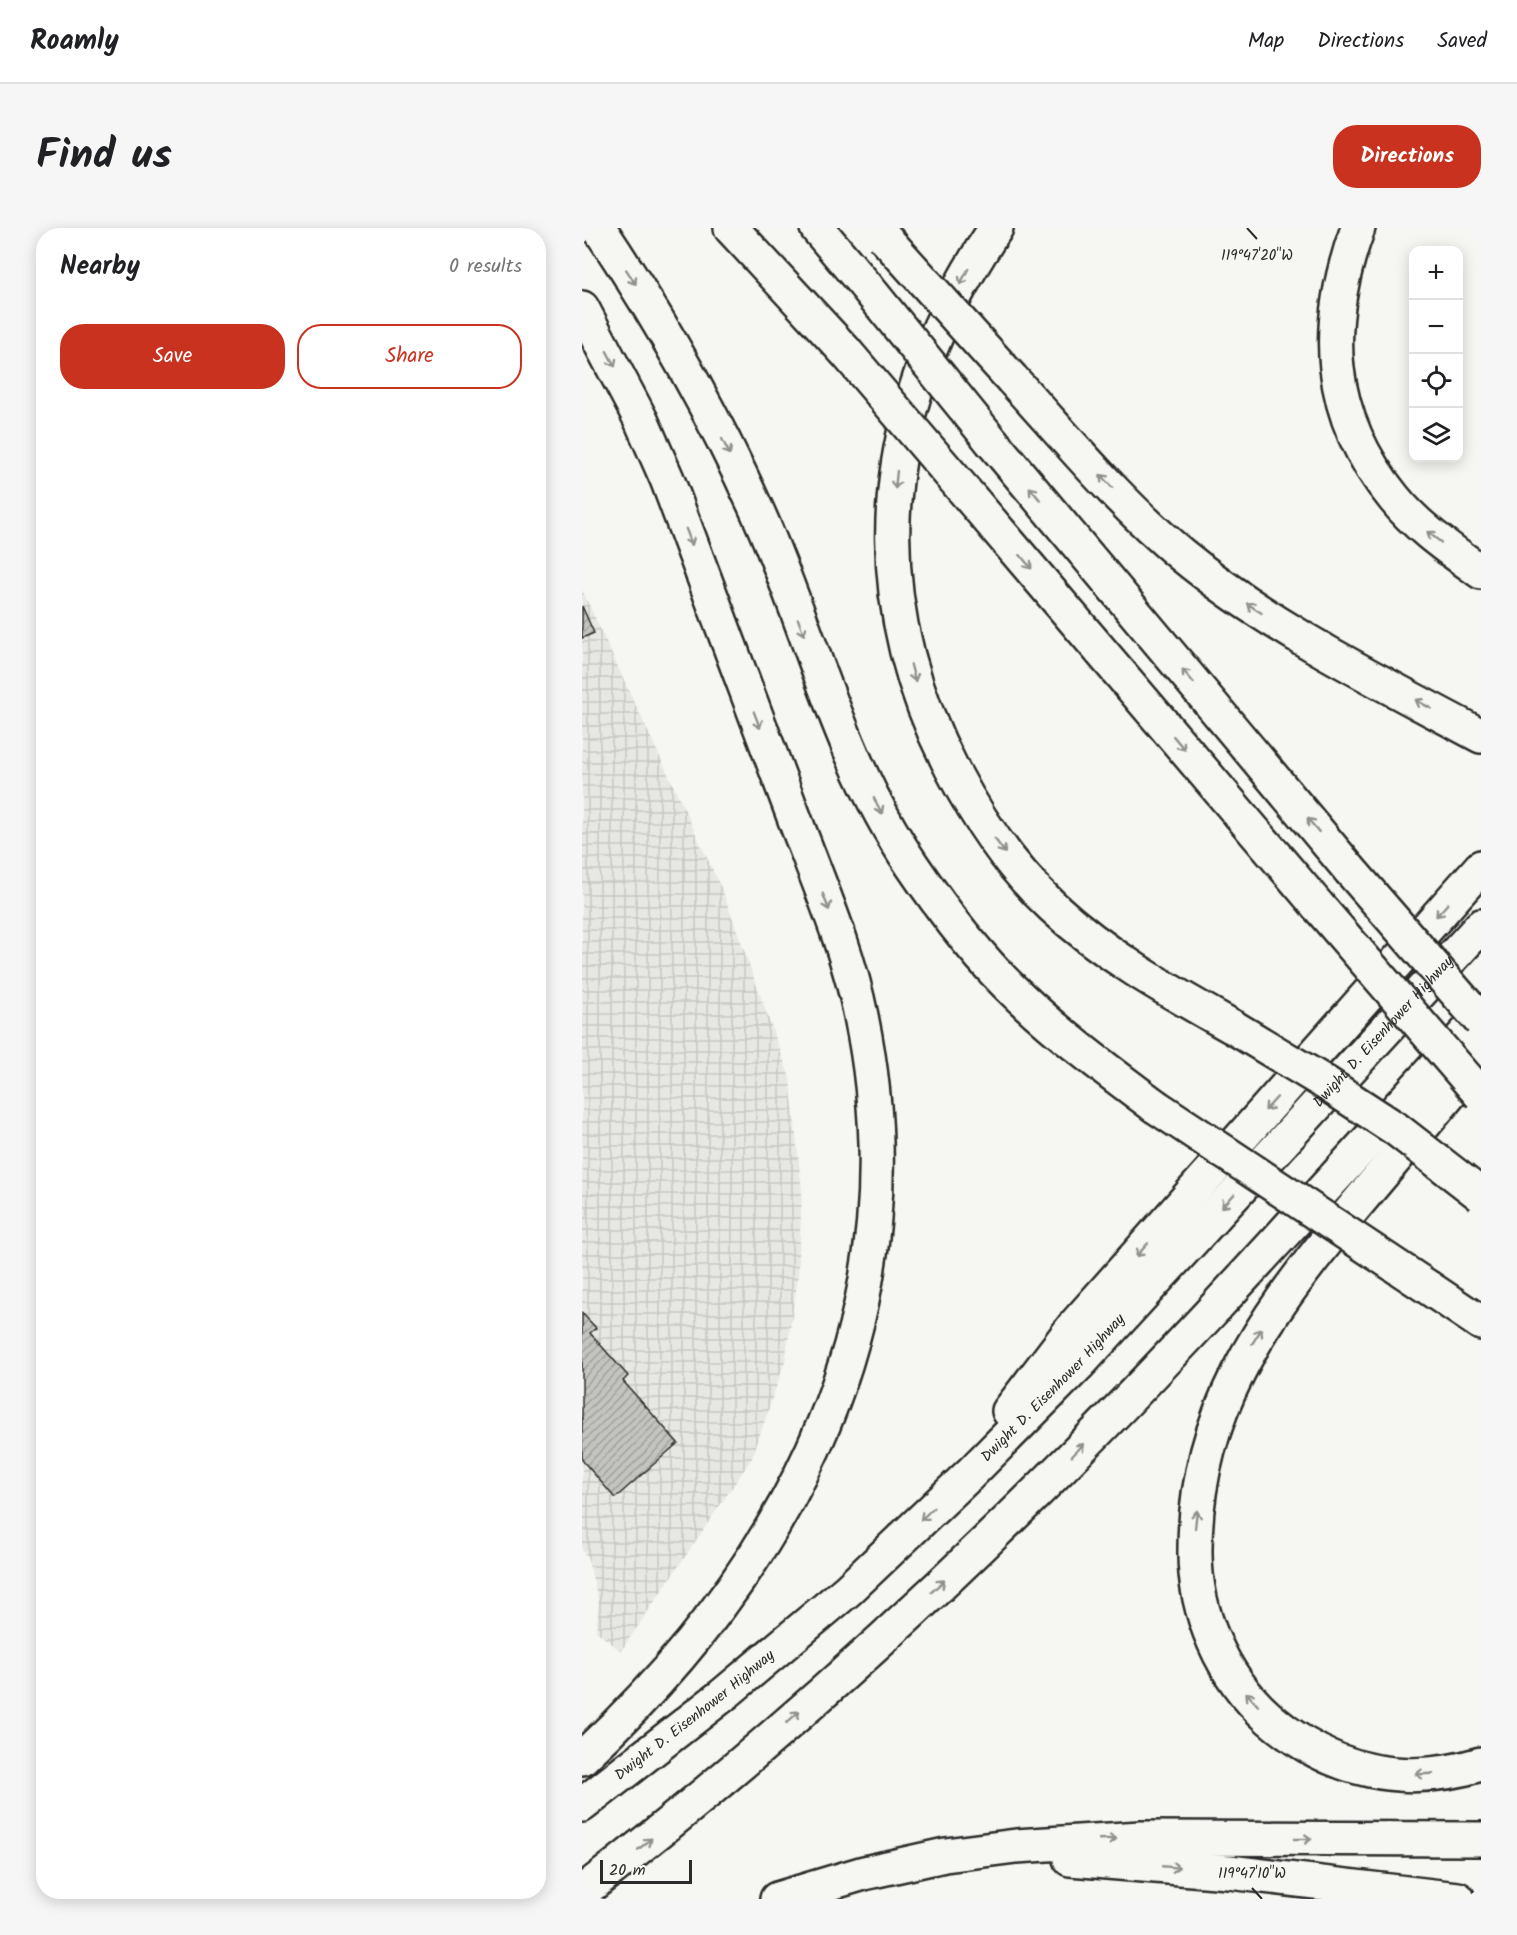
<!DOCTYPE html>
<html lang="en">
<head>
<meta charset="utf-8">
<style>
	body { margin:0; font-family:Kalam,sans-serif; background:#f6f6f6; color:#202124 }
	.controls { position:absolute; right:18px; top:18px; display:grid; overflow:hidden; border-radius:12px; box-shadow:0 3px 15px #0003 }
	.controls button { width:54px; height:54px; display:grid; place-items:center; padding:0; border:0; border-bottom:2px solid #e0e0e0; background:#fff; color:#202124; font:30px sans-serif }
	.scale { position:absolute; left:18px; bottom:15px; width:92px; box-sizing:border-box; padding-left:6px; border:3px solid #2b2b2b; border-top:0; font-size:16px; line-height:21px; white-space:nowrap; color:#2b2b2b; -webkit-text-stroke:4px #f6f6f2; paint-order:stroke }
	.list { margin:0; padding:0; list-style:none }
	h2 { display:flex; justify-content:space-between; align-items:center; height:78px; margin:0; padding:0 24px; font-size:26px }
	h2 small { font-size:20px; font-weight:400; color:#757577 }
	.actions { display:flex; gap:12px; padding:18px 24px }
	.actions a { flex:1; padding:14px 0; border:2px solid #c8321e; border-radius:24px; text-align:center; font-size:21px; color:#c8321e }
	.actions .main { background:#c8321e; color:#fff }
	.icon { flex:none; width:33px; height:33px; fill:none; stroke:currentColor; stroke-width:2; stroke-linecap:round; stroke-linejoin:round }
	.map { position:relative; flex:none; width:899px; height:1671px; overflow:hidden; border-radius:24px }
	header { display:flex; align-items:center; gap:36px; box-sizing:border-box; height:84px; padding:0 30px; background:#fff; border-bottom:2px solid #e0e0e0 }
	header strong { font-size:28px }
	nav { display:flex; gap:33px; margin-inline-start:auto; font-size:21px }
	.intro { display:flex; align-items:center; justify-content:space-between; box-sizing:border-box; height:144px; padding:0 36px }
	h1 { margin:0; font-size:42px }
	.button { padding:15px 27px; border-radius:24px; background:#c8321e; color:#fff; font-size:21px; font-weight:700 }
	main { display:flex; gap:36px; padding:0 36px }
	aside { flex:1; background:#fff; border-radius:24px; box-shadow:0 3px 15px #0003 }
	.map>svg:first-child { display:block }
	.industrial { fill:url(#industrial-grid) }
	.building { fill:url(#building-hatch); stroke:#2b2b2b; stroke-width:1.5 }
	.lines { fill:none; stroke-linecap:round; stroke-linejoin:round }
	.highway-casing { stroke:#2b2b2b; stroke-width:38 }
	.highway { stroke:#f6f6f2; stroke-width:33 }
	.highway-bridge-casing { stroke:#2b2b2b; stroke-width:38; stroke-linecap:butt }
	.highway-bridge { stroke:#f6f6f2; stroke-width:33 }
	.oneway { stroke:#90908e }
	.ticks { fill:none; stroke:#2b2b2b; stroke-width:2 }
	.labels { text-anchor:middle; dominant-baseline:central; stroke-width:4.5; stroke-linejoin:round; paint-order:stroke }
	.street-label { font-size:15px; fill:#2b2b2b; stroke:#f6f6f2 }
	.ticks-label { font-size:15px; text-anchor:middle; fill:#2b2b2b; stroke:#f6f6f2; stroke-width:4.5; stroke-linejoin:round; paint-order:stroke }
</style>
</head>
<body>
<header>
<strong>Roamly</strong>
<nav><a>Map</a><a>Directions</a><a>Saved</a></nav>
</header>
<div class="intro"><h1>Find us</h1><a class="button">Directions</a></div>
<main>
<aside>
<h2>Nearby<small>0 results</small></h2>
<ul class="list">
</ul>
<div class="actions"><a class="main">Save</a><a>Share</a></div>
</aside>
<div class="map">
<svg width="899" height="1671" viewBox="0 0 899 1671">
	<defs>
		<pattern id="industrial-grid" width="8" height="8" patternUnits="userSpaceOnUse" patternTransform="scale(1.5)"><rect width="8" height="8" fill="#e7e7e3"/><path d="M0 4h8M4 0v8" fill="none" stroke="#c6c6c3"/></pattern>
		<pattern id="building-hatch" width="6" height="6" patternUnits="userSpaceOnUse" patternTransform="scale(1.5)"><rect width="6" height="6" fill="#c3c3c0"/><path d="M-1 1l2-2M0 6l6-6M5 7l2-2" fill="none" stroke="#9f9f9c"/></pattern>
	</defs>
	<rect width="100%" height="100%" fill="#f6f6f2"/>
	<filter id="ink" filterUnits="userSpaceOnUse"><feTurbulence type="fractalNoise" baseFrequency=".0167" numOctaves="2"/><feDisplacementMap in="SourceGraphic" scale="12" xChannelSelector="R" yChannelSelector="G"/><feConvolveMatrix kernelMatrix="1 2 1 2 8 2 1 2 1" color-interpolation-filters="sRGB"/></filter>
	<g filter="url(#ink)">
		<!-- industrial -->
		<path class="industrial" d="M0,362l141,302 67,186 12,114 -4,86 -13,83 -33,97 -131,193 -25,-20 3,-28 -12,-47 -5,-6z"/>
		<!-- building -->
		<g class="building">
			<path d="M0,378l12,27 -12,5z"/>
			<path d="M0,1085l14,15 -6,5 38,43 -5,5 55,62 -63,55 -33,-38z"/>
		</g>
		<g class="lines">
			<defs>
				<g id="highway">
					<path d="M17,0c61,91 115,187 160,287 52,117 80,243 153,350 31,46 66,93 107,131 42,40 89,75 136,110"/>
					<path d="M149,0l114,123"/>
					<path d="M235,0l49,58"/>
					<path d="M414,0c-116,171 -140,357 -43,543 26,50 58,97 100,136 54,50 116,84 180,120"/>
					<path d="M776,0c-36,98 -32,187 36,270 24,30 57,52 87,74"/>
					<path d="M0,80l59,112 26,59c41,110 83,220 124,330 25,68 56,136 70,207 61,295 -67,545 -279,742"/>
					<path d="M430,151c55,60 108,125 170,176 90,74 197,126 299,181"/>
					<path d="M411,215l357,427"/>
					<path d="M392,274l344,404"/>
					<path d="M899,828c-45,56 -93,110 -139,166 -81,99 -147,193 -147,327 -1,63 27,128 75,170 61,52 133,69 211,45"/>
					<path d="M847,1060l52,35"/>
					<path d="M427,1183l65,-85 407,-459"/>
					<path id="s1" d="M0,1577l141,-110 125,-105 122,-116 109,-110 402,-438"/>
					<path d="M488,1631l159,13 229,27"/>
					<path d="M0,1664c168,-129 327,-272 477,-422 146,-146 282,-301 422,-453"/>
					<path d="M195,1671l87,-26 81,-18 71,-9 125,-8 340,1"/>
				</g>
			</defs>
			<!-- highway casing -->
			<use href="#highway" class="highway-casing"/>
			<!-- highway -->
			<use href="#highway" class="highway"/>
			<defs>
				<g id="highway-bridge">
					<path d="M301,8l129,143"/>
					<path d="M284,58l127,157"/>
					<path d="M263,123l129,151"/>
					<path d="M768,642l131,151"/>
					<path d="M736,678l163,189"/>
					<path d="M651,799l91,55 72,47 85,66"/>
					<path d="M573,878l274,182"/>
				</g>
			</defs>
			<!-- highway-bridge casing -->
			<use href="#highway-bridge" class="highway-bridge-casing"/>
			<!-- highway-bridge -->
			<use href="#highway-bridge" class="highway-bridge"/>
		</g>
		<!-- one-way arrows -->
		<defs><path id="oneway-shaft" d="M-6 0H5M1.5-3L5.5 0L1.5 3" fill="none" stroke-width="1.6" stroke-linecap="round" stroke-linejoin="round" transform="scale(1.5)"/></defs>
		<g class="oneway">
			<use href="#oneway-shaft" transform="translate(49 49) rotate(57)"/>
			<use href="#oneway-shaft" transform="translate(382 49) rotate(118)"/>
			<use href="#oneway-shaft" transform="translate(29 131) rotate(62)"/>
			<use href="#oneway-shaft" transform="translate(144 219) rotate(64)"/>
			<use href="#oneway-shaft" transform="translate(314 252) rotate(96)"/>
			<use href="#oneway-shaft" transform="translate(524 253) rotate(-133)"/>
			<use href="#oneway-shaft" transform="translate(453 266) rotate(-130)"/>
			<use href="#oneway-shaft" transform="translate(107 309) rotate(69)"/>
			<use href="#oneway-shaft" transform="translate(852 309) rotate(-142)"/>
			<use href="#oneway-shaft" transform="translate(444 334) rotate(50)"/>
			<use href="#oneway-shaft" transform="translate(672 380) rotate(-147)"/>
			<use href="#oneway-shaft" transform="translate(219 399) rotate(69)"/>
			<use href="#oneway-shaft" transform="translate(331 445) rotate(75)"/>
			<use href="#oneway-shaft" transform="translate(606 448) rotate(-130)"/>
			<use href="#oneway-shaft" transform="translate(841 476) rotate(-151)"/>
			<use href="#oneway-shaft" transform="translate(175 492) rotate(69)"/>
			<use href="#oneway-shaft" transform="translate(597 515) rotate(50)"/>
			<use href="#oneway-shaft" transform="translate(296 578) rotate(62)"/>
			<use href="#oneway-shaft" transform="translate(731 597) rotate(-130)"/>
			<use href="#oneway-shaft" transform="translate(418 618) rotate(54)"/>
			<use href="#oneway-shaft" transform="translate(244 674) rotate(69)"/>
			<use href="#oneway-shaft" transform="translate(860 682) rotate(132)"/>
			<use href="#oneway-shaft" transform="translate(689 876) rotate(132)"/>
			<use href="#oneway-shaft" transform="translate(646 973) rotate(133)"/>
			<use href="#oneway-shaft" transform="translate(560 1022) rotate(132)"/>
			<use href="#oneway-shaft" transform="translate(675 1108) rotate(-58)"/>
			<use href="#oneway-shaft" transform="translate(496 1222) rotate(-46)"/>
			<use href="#oneway-shaft" transform="translate(345 1286) rotate(136)"/>
			<use href="#oneway-shaft" transform="translate(614 1291) rotate(-84)"/>
			<use href="#oneway-shaft" transform="translate(356 1358) rotate(-43)"/>
			<use href="#oneway-shaft" transform="translate(670 1471) rotate(-132)"/>
			<use href="#oneway-shaft" transform="translate(211 1489) rotate(-42)"/>
			<use href="#oneway-shaft" transform="translate(842 1546) rotate(178)"/>
			<use href="#oneway-shaft" transform="translate(526 1611) rotate(-2)"/>
			<use href="#oneway-shaft" transform="translate(721 1611)"/>
			<use href="#oneway-shaft" transform="translate(63 1616) rotate(-39)"/>
			<use href="#oneway-shaft" transform="translate(589 1639) rotate(5)"/>
		</g>
	</g>
	<!-- ticks -->
	<path class="ticks" d="M665,0l10,11M670,1660l10,11"/>
	<g class="labels">
		<!-- street labels -->
		<g class="street-label">
			<text stroke="none"><textPath href="#s1" startOffset="1116">Dwight D. Eisenhower Highway</textPath></text>
			<text stroke="none"><textPath href="#s1" startOffset="630">Dwight D. Eisenhower Highway</textPath></text>
			<text stroke="none"><textPath href="#s1" startOffset="144">Dwight D. Eisenhower Highway</textPath></text>
		</g>
	</g>
	<g class="ticks-label">
		<text x="675" y="32">119°47'20"W</text>
		<text x="670" y="1650">119°47'10"W</text>
	</g>
</svg>
<div class="controls">
<button>+</button>
<button>−</button>
<button><svg class="icon" aria-label="locate" viewBox="0 0 24 24"><circle cx="12" cy="12" r="6"/><path d="M12 2v4M12 18v4M2 12h4M18 12h4"/></svg></button>
<button><svg class="icon" aria-label="layers" viewBox="0 0 24 24"><path d="M12 4l9 5-9 5-9-5zM3 14l9 5 9-5"/></svg></button>
</div>
<div class="scale">20 m</div>
</div>
</main>
</body>
</html>
